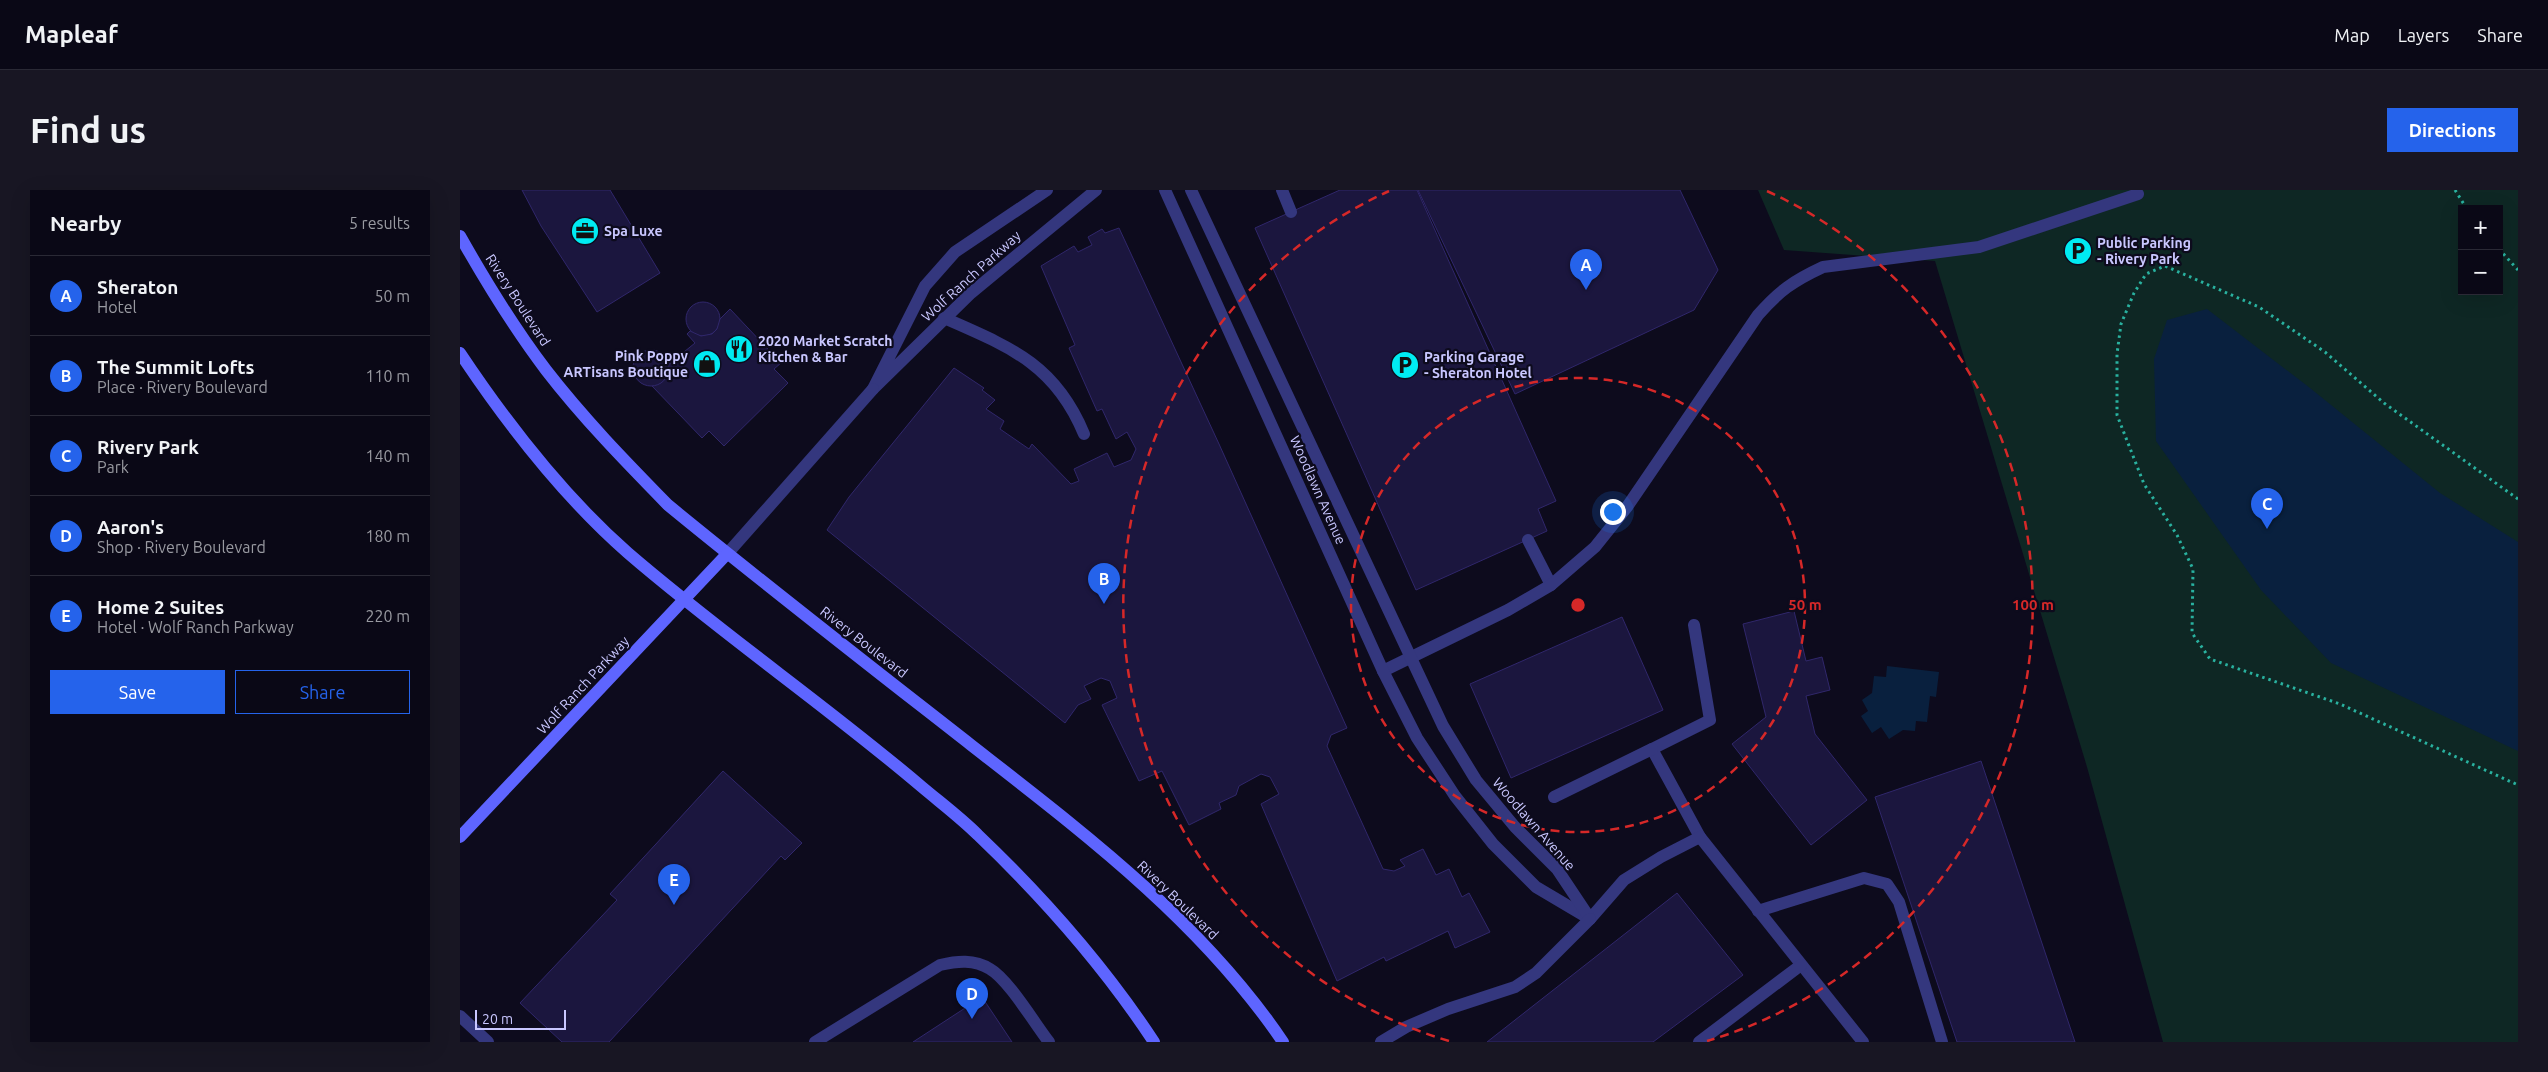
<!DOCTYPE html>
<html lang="en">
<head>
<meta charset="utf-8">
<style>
	body { margin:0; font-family:Ubuntu,sans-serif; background:#181623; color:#f1f3f6 }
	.controls { position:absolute; right:15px; top:15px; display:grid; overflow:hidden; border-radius:0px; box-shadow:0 5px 20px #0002 }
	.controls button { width:45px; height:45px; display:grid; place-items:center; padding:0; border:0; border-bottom:1px solid #2a2935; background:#0a0816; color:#f1f3f6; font:25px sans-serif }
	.scale { position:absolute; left:15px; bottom:12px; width:91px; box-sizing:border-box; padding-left:5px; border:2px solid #c9c7ff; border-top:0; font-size:14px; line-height:18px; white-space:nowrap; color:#c9c7ff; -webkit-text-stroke:4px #0d0b1d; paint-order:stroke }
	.you { position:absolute; left:1152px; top:321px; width:18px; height:18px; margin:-12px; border:4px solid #fff; border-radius:50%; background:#1a73e8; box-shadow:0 0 0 8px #1a73e833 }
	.badge { display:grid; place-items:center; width:32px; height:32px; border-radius:50%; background:#2563eb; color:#fff; font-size:16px; font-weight:700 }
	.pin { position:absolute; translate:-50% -41px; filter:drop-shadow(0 1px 2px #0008) }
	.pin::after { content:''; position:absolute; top:26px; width:18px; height:15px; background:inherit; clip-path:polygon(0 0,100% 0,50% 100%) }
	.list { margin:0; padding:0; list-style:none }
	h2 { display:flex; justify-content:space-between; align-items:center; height:65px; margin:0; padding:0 20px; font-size:21px }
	h2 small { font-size:16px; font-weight:400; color:#999aa1 }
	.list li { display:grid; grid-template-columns:32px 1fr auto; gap:15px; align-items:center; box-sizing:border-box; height:80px; padding:0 20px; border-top:1px solid #2a2935 }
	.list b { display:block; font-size:19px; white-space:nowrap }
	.list p { margin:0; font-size:16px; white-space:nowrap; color:#999aa1 }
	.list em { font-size:16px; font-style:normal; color:#999aa1 }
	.actions { display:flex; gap:10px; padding:15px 20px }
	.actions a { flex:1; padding:11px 0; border:1px solid #2563eb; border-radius:0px; text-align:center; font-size:18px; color:#2563eb }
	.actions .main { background:#2563eb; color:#fff }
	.map { position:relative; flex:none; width:2058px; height:852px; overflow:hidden; border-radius:0px }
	header { display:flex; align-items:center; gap:30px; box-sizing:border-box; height:70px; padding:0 25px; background:#0a0816; border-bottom:1px solid #2a2935 }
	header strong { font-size:24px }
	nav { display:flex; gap:28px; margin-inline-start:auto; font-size:18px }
	.intro { display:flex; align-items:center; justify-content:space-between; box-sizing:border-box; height:120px; padding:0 30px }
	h1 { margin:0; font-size:35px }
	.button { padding:12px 22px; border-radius:0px; background:#2563eb; color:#fff; font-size:18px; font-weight:700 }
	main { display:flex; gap:30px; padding:0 30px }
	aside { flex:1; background:#0a0816; border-radius:0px; box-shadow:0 5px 20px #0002 }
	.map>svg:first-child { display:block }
	.green { fill:#0e2724; fill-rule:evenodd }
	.water { fill:#09203e }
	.building { fill:#1b163e; stroke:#30276b }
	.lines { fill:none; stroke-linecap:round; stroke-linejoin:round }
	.path { stroke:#29b19f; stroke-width:3; stroke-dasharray:2.5 4; stroke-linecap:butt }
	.lane { stroke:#34377e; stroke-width:12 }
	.street { stroke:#34377e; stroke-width:12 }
	.secondary { stroke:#5e65ff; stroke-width:12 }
	.ring { fill:none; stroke:#d62828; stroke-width:2.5; stroke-dasharray:9 6 }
	.labels { text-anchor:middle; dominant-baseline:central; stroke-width:4.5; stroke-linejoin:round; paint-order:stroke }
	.poi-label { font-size:14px; font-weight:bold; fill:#c9c7ff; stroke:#0d0b1d; text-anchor:start }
	.street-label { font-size:14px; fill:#c9c7ff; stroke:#0d0b1d }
	.centre { fill:#d62828; stroke:#0d0b1d; stroke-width:2.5 }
	.ring-label { font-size:15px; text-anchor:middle; font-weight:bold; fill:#d62828; stroke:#0d0b1d; stroke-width:4.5; stroke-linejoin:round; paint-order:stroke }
</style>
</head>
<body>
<header>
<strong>Mapleaf</strong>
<nav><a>Map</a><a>Layers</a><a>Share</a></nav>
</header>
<div class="intro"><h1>Find us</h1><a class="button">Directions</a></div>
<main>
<aside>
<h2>Nearby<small>5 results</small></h2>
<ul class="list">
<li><span class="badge">A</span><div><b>Sheraton</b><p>Hotel</p></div><em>50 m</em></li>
<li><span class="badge">B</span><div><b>The Summit Lofts</b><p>Place · Rivery Boulevard</p></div><em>110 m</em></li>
<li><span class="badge">C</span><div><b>Rivery Park</b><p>Park</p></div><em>140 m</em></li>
<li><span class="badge">D</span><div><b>Aaron's</b><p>Shop · Rivery Boulevard</p></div><em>180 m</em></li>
<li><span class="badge">E</span><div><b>Home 2 Suites</b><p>Hotel · Wolf Ranch Parkway</p></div><em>220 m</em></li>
</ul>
<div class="actions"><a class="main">Save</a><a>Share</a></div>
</aside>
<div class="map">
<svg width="2058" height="852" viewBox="0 0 2058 852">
	<rect width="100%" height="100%" fill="#0d0b1d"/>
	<!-- green -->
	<path class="green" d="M1298,0h760v852h-355l-76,-275 -152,-506 -151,-11zM2002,19h37v82h-37z"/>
	<!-- water -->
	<g class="water">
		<path d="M1747,119l103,79 130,105 78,49v209l-187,-88 -70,-73 -105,-149 -2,-82 13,-39z"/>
		<path d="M1427,476l52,6 -3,25 -6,-1 -3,26 -11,-1 -1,10 -12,-1 -14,9 -8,-12 -9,6 -11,-17 7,-5 -6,-11 10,-7 2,-17 12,1z"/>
	</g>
	<!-- building -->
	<g class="building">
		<path d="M62,0h88l50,83 -63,39 -56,-86z"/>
		<path d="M880,0h77l139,311 -18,8 9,22 -131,59 -161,-362z"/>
		<path d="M958,0h262l38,80 -24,40 -179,84z"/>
		<path d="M659,38l100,216 128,284 -16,7 -4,11 56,123 11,2 11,-5 -5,-6 23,-11 13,26 13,-6 13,28 7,-4 21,39 -35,16 -7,-17 -62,30 -2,-4 -47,24 -76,-177 18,-10 -9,-17 -9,-3 -22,12 -3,9 -17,8 2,6 -32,16 -27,-54 -23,10 -37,-76 15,-7 -7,-17 -9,-3 -17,8 7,13 -13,6 -13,18 -238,-193 22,-33 105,-129 30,20 -2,2 13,10 -9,9 18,12 -4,8 29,20 3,-5 39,40 8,-3 -5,-12 33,-16 7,14 17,-7 5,-11 -9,-17 -11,7 -14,-30 -5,2 -28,-63 6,-3 -34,-79 33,-20 4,6 14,-7 -4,-8 14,-8 3,4z"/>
		<circle cx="243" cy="129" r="17"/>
		<path d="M270,119l51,54 -7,6 14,14 -64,63 -15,-15 -7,7 -50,-52 11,-5 4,-5 1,-11 27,-22 -8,-9 3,-3 11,5 11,-2 5,-5 3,-10z"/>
		<circle cx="191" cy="178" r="18"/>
		<path d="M1334,421l12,50 16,-4 8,33 -24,6 9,38 52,66 -56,45 -79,-101 34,-27 -23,-93z"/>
		<path d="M1162,427l41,93 -152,68 -41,-94z"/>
		<path d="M1521,571l94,281h-118l-82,-245z"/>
		<path d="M263,581l79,72 -17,17 -4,-4 -172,186h-47l-42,-39 97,-103 -7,-6z"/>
		<path d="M1217,703l66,82 -90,67h-166z"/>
		<path d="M522,807l30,45h-99z"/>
	</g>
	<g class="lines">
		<!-- path -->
		<g class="path">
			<path d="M1995,0l12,19"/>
			<path d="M2039,59l19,21"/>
			<path d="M2058,309l-134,-96 -59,-51 -66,-45 -94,-41 -19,8 -12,19 -13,31 -4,30v61l27,69 33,51 16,34 -1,64 18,26 130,45 178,81"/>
		</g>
		<!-- lane -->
		<g class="lane">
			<path d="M822,0l9,22"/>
			<path d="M484,128c66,29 111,46 140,116"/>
			<path d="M1068,350l23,45"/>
			<path d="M1234,435l16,95 -58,29 48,88"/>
			<path d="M923,481l125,-61 43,-25 44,-38 32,-40 131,-192c21,-24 35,-34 65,-48l156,-20 159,-53"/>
			<path d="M1094,607l98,-48"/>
			<path d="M1298,721l106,-33 23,6 12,18 43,140"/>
			<path d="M1130,729l34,-39 37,-23 39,-20 163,205"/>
			<path d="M0,826l28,26"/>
			<path d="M355,852l125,-77c17,-4 34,-6 50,4 18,10 45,55 59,73"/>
			<path d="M1239,852l102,-77"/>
		</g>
		<!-- street -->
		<g class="street">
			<path d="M587,0l-92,62 -30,34 -52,103 98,-96 125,-103"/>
			<path d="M705,0l218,481 34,67 38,58 38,48 43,43 54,32"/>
			<path d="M731,0l252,536 33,54 39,47 42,42 32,48"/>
			<path d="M267,364l146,-165"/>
			<path d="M921,852l25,-15 42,-18 67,-22 21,-14 54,-54"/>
		</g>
		<!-- secondary -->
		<g class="secondary">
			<path d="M0,46c26,46 54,92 86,134 37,48 80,92 122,135 100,82 202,161 303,240 113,88 231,177 312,297"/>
			<path d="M0,163c48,72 103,143 168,200 95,82 199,153 294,234 19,16 39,31 56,48 66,63 126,131 176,207"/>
			<path d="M0,647l267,-283"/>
		</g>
	</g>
	<!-- distance rings -->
	<g class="ring">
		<circle cx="1118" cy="415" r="227"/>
		<path d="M989 851A455 455 0 0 1 929 1M1307 1A455 455 0 0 1 1247 851"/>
	</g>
	<!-- icons -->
	<defs>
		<symbol id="office-disc" viewBox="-11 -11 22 22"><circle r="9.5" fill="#00ebf2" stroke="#0d0b1d"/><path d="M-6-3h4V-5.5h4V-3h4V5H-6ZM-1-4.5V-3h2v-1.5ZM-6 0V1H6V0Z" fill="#111"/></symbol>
		<symbol id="parking-disc" viewBox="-11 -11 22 22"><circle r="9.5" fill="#00ebf2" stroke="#0d0b1d"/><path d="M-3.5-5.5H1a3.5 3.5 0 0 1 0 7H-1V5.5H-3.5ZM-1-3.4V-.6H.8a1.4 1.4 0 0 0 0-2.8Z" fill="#111"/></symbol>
		<symbol id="restaurant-disc" viewBox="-11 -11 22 22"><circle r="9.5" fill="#00ebf2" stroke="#0d0b1d"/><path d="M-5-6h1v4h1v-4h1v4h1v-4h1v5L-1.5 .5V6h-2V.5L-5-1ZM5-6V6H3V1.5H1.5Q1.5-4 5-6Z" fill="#111"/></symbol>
		<symbol id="shop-disc" viewBox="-11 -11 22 22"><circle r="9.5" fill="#00ebf2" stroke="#0d0b1d"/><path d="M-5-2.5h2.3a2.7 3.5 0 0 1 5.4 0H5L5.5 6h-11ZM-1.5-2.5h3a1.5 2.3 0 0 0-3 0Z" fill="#111"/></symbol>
	</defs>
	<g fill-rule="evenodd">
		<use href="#office-disc" x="109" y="25" width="32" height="32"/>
		<use href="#parking-disc" x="1602" y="45" width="32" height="32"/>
		<use href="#restaurant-disc" x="263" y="143" width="32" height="32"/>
		<use href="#shop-disc" x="231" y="158" width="32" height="32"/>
		<use href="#parking-disc" x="929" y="159" width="32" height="32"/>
	</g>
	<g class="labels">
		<!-- poi labels -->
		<g class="poi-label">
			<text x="144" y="41">Spa Luxe</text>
			<text x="1637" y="53">Public Parking<tspan x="1637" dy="16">- Rivery Park</tspan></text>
			<text x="298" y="151">2020 Market Scratch<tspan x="298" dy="16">Kitchen &amp; Bar</tspan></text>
			<text x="228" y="166" text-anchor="end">Pink Poppy<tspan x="228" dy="16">ARTisans Boutique</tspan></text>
			<text x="964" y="167">Parking Garage<tspan x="964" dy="16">- Sheraton Hotel</tspan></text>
		</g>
		<!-- street labels -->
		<g class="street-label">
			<text transform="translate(511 86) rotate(-42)">Wolf Ranch Parkway</text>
			<text transform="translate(58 110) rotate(57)">Rivery Boulevard</text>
			<text transform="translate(858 300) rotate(66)">Woodlawn Avenue</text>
			<text transform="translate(404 452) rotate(38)">Rivery Boulevard</text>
			<text transform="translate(123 495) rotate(-47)">Wolf Ranch Parkway</text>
			<text transform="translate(1074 634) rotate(49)">Woodlawn Avenue</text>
			<text transform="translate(718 710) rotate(44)">Rivery Boulevard</text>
		</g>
	</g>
	<circle cx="1118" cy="415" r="8" class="centre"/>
	<g class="ring-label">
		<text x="1345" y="420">50 m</text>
		<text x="1573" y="420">100 m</text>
	</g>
</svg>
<div class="controls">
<button>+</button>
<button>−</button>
</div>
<div class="scale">20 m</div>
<div class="you"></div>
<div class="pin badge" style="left:1126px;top:100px">A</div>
<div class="pin badge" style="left:644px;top:414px">B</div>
<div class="pin badge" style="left:1807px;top:339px">C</div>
<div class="pin badge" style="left:512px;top:829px">D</div>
<div class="pin badge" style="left:214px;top:715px">E</div>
</div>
</main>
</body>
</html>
